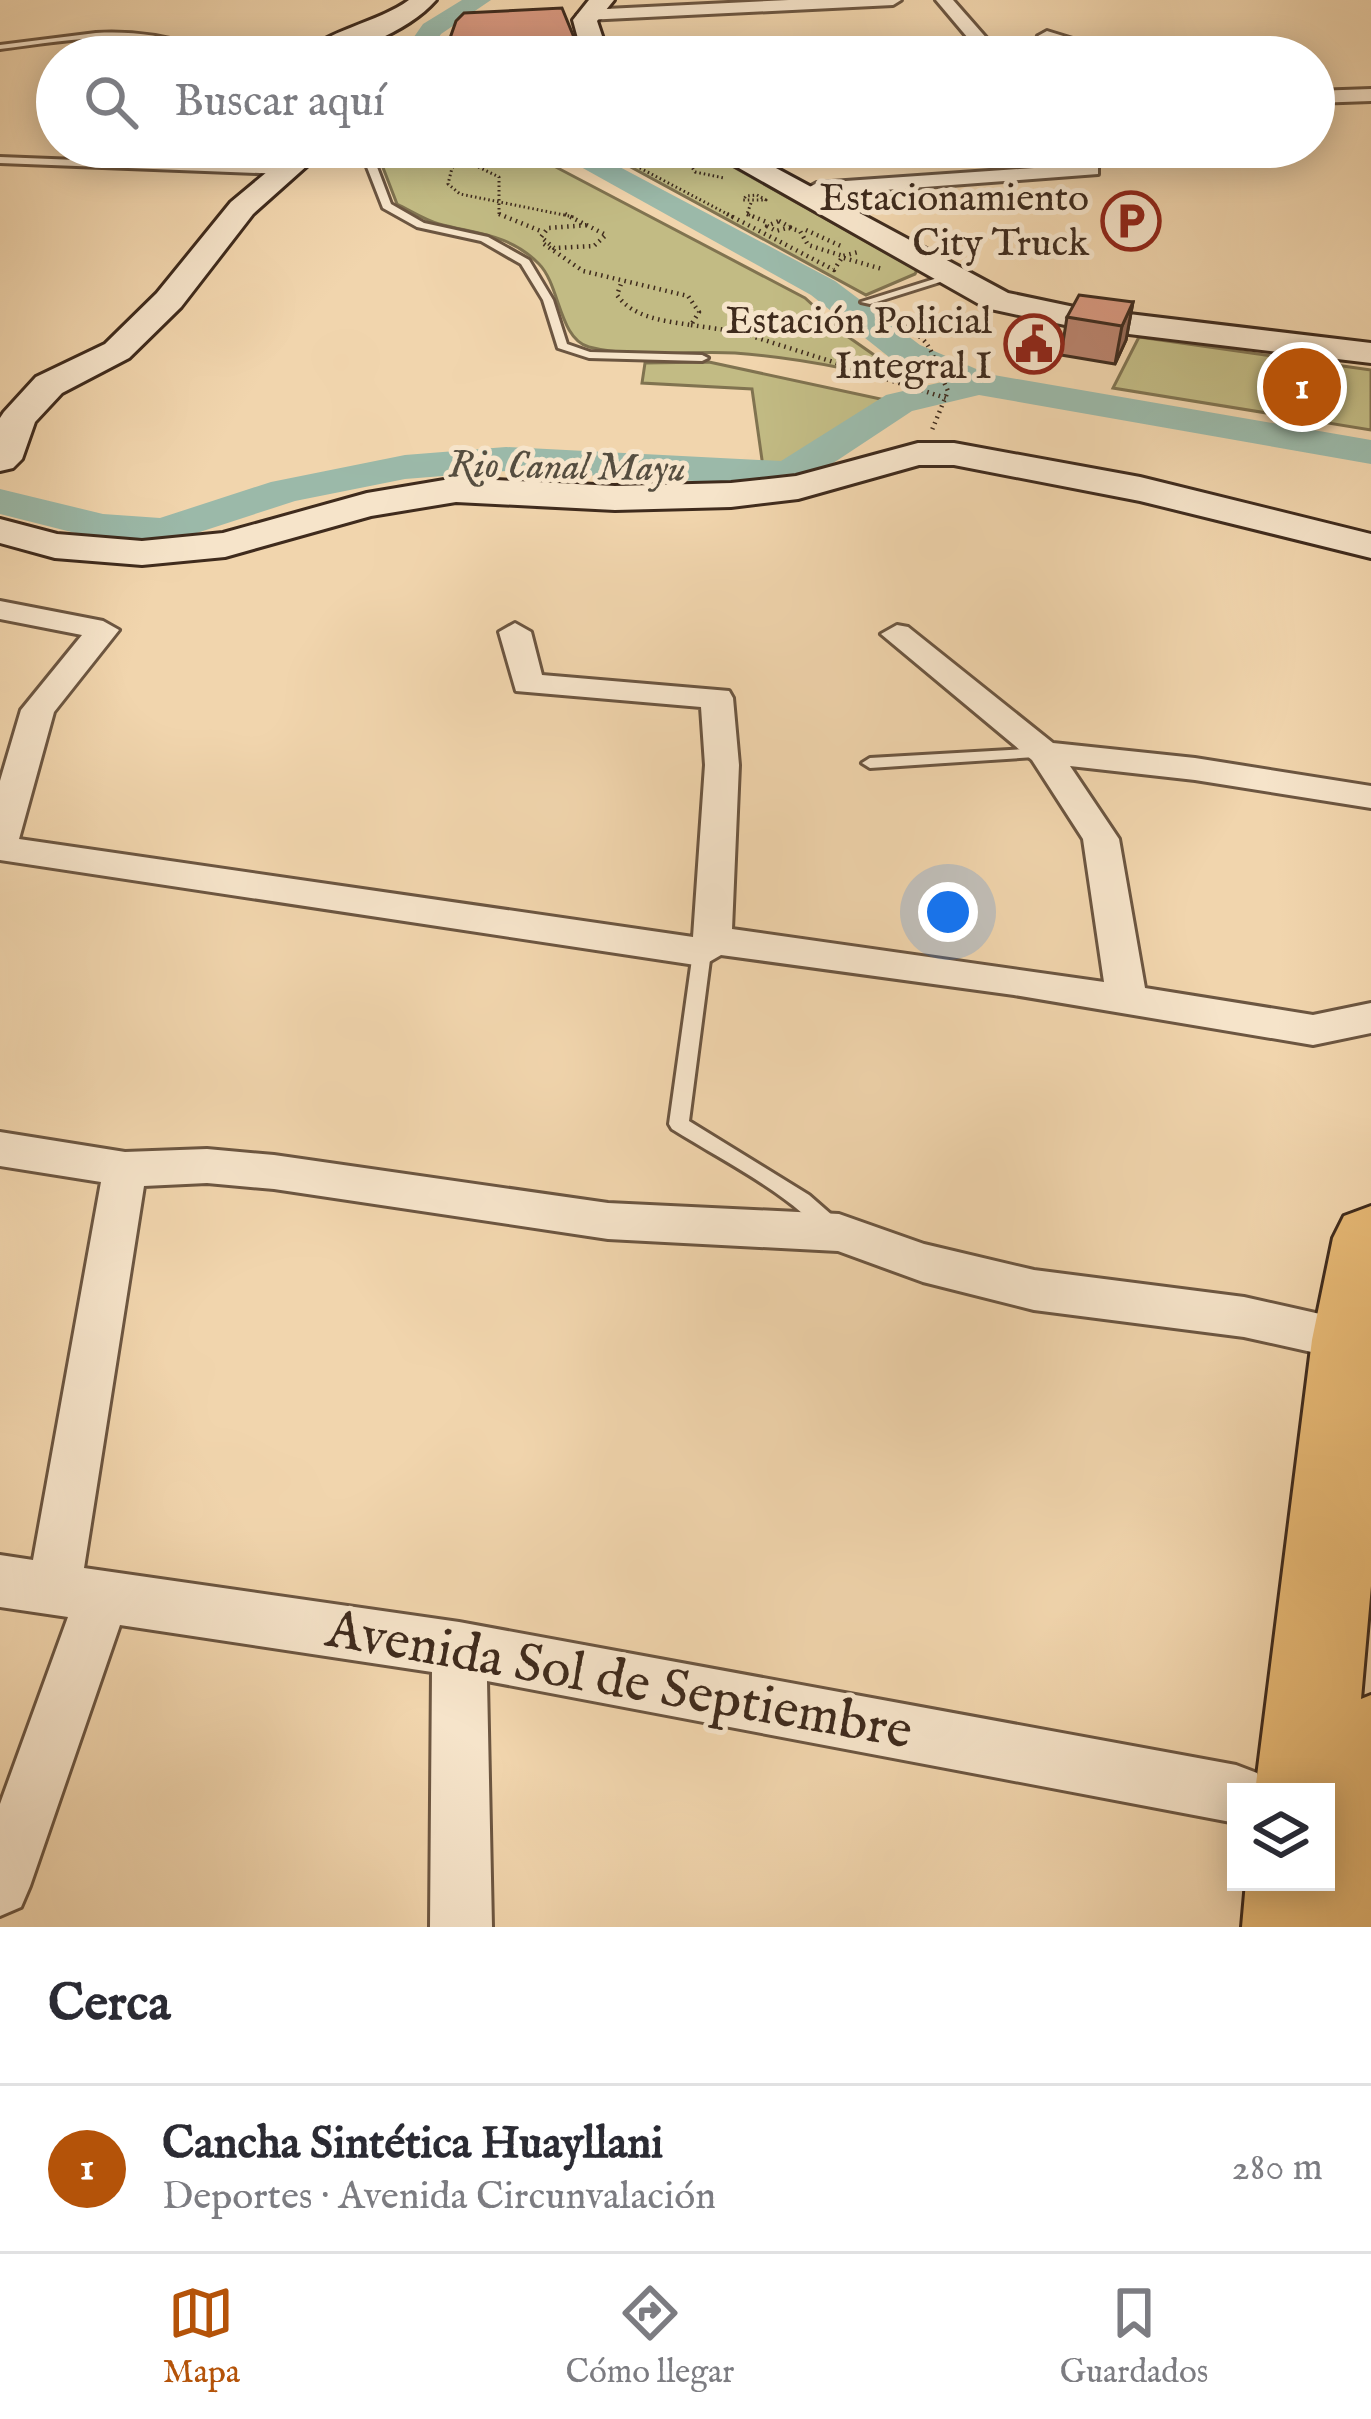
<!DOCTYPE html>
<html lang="es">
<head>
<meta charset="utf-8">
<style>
	body { margin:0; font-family:"IM FELL English",serif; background:#f7f7f7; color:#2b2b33 }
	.controls { position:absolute; right:36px; bottom:36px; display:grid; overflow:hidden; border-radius:0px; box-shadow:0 6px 30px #0003 }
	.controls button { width:108px; height:108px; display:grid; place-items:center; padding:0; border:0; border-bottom:3px solid #e1e1e2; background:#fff; color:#2b2b33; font:60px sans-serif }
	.you { position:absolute; left:948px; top:912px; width:42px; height:42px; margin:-30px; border:9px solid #fff; border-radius:50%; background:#1a73e8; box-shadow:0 0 0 18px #1a73e833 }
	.badge { display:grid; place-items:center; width:78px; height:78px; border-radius:50%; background:#b45309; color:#fff; font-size:39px; font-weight:700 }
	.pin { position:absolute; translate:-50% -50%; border:6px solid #fff; box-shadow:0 3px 12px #0006 }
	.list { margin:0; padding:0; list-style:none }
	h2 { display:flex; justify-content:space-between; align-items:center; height:156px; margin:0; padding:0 48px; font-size:51px }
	h2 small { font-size:39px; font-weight:400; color:#7c7c81 }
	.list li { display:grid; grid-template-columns:78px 1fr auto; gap:36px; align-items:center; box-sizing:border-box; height:168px; padding:0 48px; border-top:3px solid #e1e1e2 }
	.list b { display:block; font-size:45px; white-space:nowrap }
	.list p { margin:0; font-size:39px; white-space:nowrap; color:#7c7c81 }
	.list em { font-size:39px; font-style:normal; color:#7c7c81 }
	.icon { flex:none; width:66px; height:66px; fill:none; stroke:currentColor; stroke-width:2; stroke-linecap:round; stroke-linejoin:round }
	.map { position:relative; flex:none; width:1371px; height:1927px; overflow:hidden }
	.search { position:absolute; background:#fff; box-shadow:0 6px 30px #0003; left:36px; right:36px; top:36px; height:132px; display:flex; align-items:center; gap:30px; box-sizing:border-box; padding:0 42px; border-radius:66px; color:#7c7c81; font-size:45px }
	.sheet { height:324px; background:#fff }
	nav { display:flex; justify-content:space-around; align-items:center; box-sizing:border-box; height:168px; border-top:3px solid #e1e1e2; background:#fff; font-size:33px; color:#7c7c81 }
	nav a { display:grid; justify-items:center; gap:6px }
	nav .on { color:#b45309 }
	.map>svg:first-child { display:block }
	.green { fill:#c2bb84; stroke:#807350; stroke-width:3 }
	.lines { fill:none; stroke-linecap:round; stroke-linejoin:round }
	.river { fill:#9bb9a9; fill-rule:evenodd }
	.lane-casing { stroke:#6c5641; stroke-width:6 }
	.street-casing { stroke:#6c5641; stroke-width:6 }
	.secondary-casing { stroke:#3f2b1d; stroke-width:6 }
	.highway-casing { stroke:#3f2b1d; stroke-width:6 }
	.path-far1 { stroke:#3f2b1d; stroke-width:3; stroke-dasharray:1.5 3; stroke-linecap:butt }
	.path { stroke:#3f2b1d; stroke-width:4.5; stroke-dasharray:1.5 4.5; stroke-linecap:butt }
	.lane { fill:#f6e4ca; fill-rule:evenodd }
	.street { fill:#f6e4ca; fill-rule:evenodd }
	.secondary { fill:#f6e4ca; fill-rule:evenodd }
	.highway { fill:#e8ba76; fill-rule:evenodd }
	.wall { fill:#b9826c; stroke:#3f2b1d; stroke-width:3 }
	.shaded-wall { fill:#966a58; stroke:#3f2b1d; stroke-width:3 }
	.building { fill:#d7977e; stroke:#3f2b1d; stroke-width:3 }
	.labels { text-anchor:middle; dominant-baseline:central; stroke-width:10; stroke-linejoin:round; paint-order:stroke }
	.far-poi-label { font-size:39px; fill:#3f2b1d; stroke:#f6e4ca; text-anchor:end }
	.far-water-label { font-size:39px; font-style:italic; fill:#564e40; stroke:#f6e4ca }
	.near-street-label { font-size:54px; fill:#3f2b1d; stroke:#f6e4ca }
</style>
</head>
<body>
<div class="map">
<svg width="1371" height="1927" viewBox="0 0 1371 1927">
	<rect width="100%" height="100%" fill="#f1d5ad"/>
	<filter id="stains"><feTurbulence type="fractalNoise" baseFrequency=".00167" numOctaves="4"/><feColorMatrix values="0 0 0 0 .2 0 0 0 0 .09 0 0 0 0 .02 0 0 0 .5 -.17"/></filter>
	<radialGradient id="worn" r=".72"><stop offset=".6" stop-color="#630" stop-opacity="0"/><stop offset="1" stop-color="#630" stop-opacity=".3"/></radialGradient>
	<!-- green -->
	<g class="green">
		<path d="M390,147h121l22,8 272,143 42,38 76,53c-61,-19 -123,-31 -188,-36 -48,-3 -99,6 -146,-6 -30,-8 -29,-62 -50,-83 -29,-30 -63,-30 -100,-40 -14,-4 -28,-13 -42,-20l-15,-39z"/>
		<path d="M594,147h104l219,123 -2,4 -49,21z"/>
		<path d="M1139,337l232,33v60l-258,-42z"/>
		<path d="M709,362l190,41 -110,71h-25l-12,-85 -110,-6 3,-20z"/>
	</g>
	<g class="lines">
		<!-- river -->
		<g class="river">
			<path d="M462,0h29l-50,34 -15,23h-26l23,-33z"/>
			<path d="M545,147h37l253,134 85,64 68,29 383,66v24l-392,-69 -67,16 -109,72 -14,3 -283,-15 -101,8 -110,22 -132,43 -60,-4 -103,-26v-25l103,25 57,4 111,-36 134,-27 101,-8 275,14 105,-66 56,-13 -48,-21 -83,-66z"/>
		</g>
		<defs>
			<g id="lane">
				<path d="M96,33c34,-2 64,2 97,12l4,12h-8l-3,-9c-61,-20 -123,-7 -186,1v-4z"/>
				<path d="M373,147h10l-6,20 14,37 33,19 64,14 41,23 24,40 14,44 23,8 112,3 6,3 -6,3 -113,-3 -31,-10 -15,-48 -22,-36 -40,-23 -64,-14 -34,-19 -16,-41z"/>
				<path d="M0,157l283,11 5,3 -5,3 -283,-11z"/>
				<path d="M947,275l9,2 -86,27 -9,-2z"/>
				<path d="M1044,748l8,5 -2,3 -180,12 -8,-5 8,-5z"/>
				<path d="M702,946l9,6 -22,169 120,74 32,28 3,6 -3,6c-17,3 -27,-11 -39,-22 -34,-30 -90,-59 -130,-84l-3,-5 24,-172z"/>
			</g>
			<g id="street">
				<path d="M789,0h112l-8,5 -307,15 -9,-5 9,-5z"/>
				<path d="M936,0h17l50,57h-19z"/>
				<path d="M1047,31l65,20 84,-3 9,5 -3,4h-117l-44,-17 -3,-4z"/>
				<path d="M1371,89v12l-57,2v-12z"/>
				<path d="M1091,164l7,2v8l-281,21 -11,-6 11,-6z"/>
				<path d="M0,601l103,20 16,9 -65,82 -35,127 674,98 12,-172 -4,-58 -185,-16 -17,-59 16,-9 16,9 11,43 187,16 4,7 6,67 -7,164 372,53 -21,-143 -51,-79 -151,-126 16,-9 11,2 145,116 142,15 176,28v22l-176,-28 -125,-14 49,73 26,149 168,27 58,-12v30l-58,12 -299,-50 -293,-40 -19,11 -702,-106v-79l21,-71 61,-75 -82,-16z"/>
				<path d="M0,1132l125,20 82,-3 67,6 334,48 231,11 85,30 110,26 210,27 125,28 2,25 -19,11 -108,-24 -210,-27 -111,-28 -85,-31 -230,-12 -334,-50 -67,-6 -63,3 -60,382 375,54 777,143 21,8 7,19h-28v31l-749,-142 5,246h-62l2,-255 -312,-47 -90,261 -9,21 -21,9v-112l68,-187 -68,-10v-52l33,5 68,-378 -101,-16z"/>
			</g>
			<g id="secondary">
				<path d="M409,0h27c-29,33 -91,57 -134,57 20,-26 76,-34 107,-57z"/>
				<path d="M589,0h25l-17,21 12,36h-26l-10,-37z"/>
				<path d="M297,147h31l-75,67 -72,93 -52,51 -67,35 -27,29 -13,37 -9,9 -13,3v-53l4,-6 32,-35 69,-33 52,-51 74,-91z"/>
				<path d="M702,147h35l271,146 71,15 292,35v20l-292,-35 -93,-20z"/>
				<path d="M918,443h36l186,34 231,57v24l-231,-57 -186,-36h-35l-121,34 -67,8 -116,3 -159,-8 -85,14 -146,41 -83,8 -87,-7 -55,-15v-24l57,15 85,7 81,-8 144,-40 89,-15 159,8 116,-3 65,-7z"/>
			</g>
			<path id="highway" d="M1371,1206v380l-10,113 10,-4v232h-129l4,-45h80v-90h-71l57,-452 21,-102 11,-22z"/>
		</defs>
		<!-- lane casing -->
		<use href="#lane" class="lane-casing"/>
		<!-- street casing -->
		<use href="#street" class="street-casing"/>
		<!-- secondary casing -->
		<use href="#secondary" class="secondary-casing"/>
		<!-- highway casing -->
		<use href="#highway" class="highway-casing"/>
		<!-- path-far1 -->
		<g class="path-far1">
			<path d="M434,147l1,9 35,7 29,14v40"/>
			<path d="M456,147l8,10 -12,11 -4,16 12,10 114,23"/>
			<path d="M600,147l133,70"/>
			<path d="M635,147l10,8h39l11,17 29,6"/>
			<path d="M757,195l9,5h-23l3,-4z"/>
			<path d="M751,203l-4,11 7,3"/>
		</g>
		<!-- path -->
		<g class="path">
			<path d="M499,214l44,18"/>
			<path d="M565,214l41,21 -12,11 -40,2 -13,-11 7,-9 41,-3"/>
			<path d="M727,214l107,56 9,-14 15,-4"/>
			<path d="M747,214l22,9"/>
			<path d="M779,221l11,6 -14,4 -9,-5z"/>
			<path d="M789,228l11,3 8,14 35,11"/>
			<path d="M806,230l35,16"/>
			<path d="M544,244l39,27 105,25 11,16 -8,13c-26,-4 -58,-7 -74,-30l5,-14"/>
			<path d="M844,258l38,11"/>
			<path d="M884,314c54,31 40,25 64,77l-16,39"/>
			<path d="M691,325l48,7 207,66"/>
		</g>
		<!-- lane -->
		<use href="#lane" class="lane"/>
		<!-- street -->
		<use href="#street" class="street"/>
		<!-- secondary -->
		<use href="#secondary" class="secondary"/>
		<!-- highway -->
		<use href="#highway" class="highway"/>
	</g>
	<!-- wall -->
	<path class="wall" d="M1133,302l-7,38 -11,24 -54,-9 6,-38z"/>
	<!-- shaded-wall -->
	<path class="shaded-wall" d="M1133,302l-7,38 -11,24 7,-38z"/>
	<!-- building -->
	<g class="building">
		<path d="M562,8l20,49h-126l-7,-16 7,-20 8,-8z"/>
		<path d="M1079,295l54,7 -11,24 -55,-9z"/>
	</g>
	<!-- icons -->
	<defs>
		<symbol id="parking-ring" viewBox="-11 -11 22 22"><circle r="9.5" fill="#f6e4ca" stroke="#8f2418" stroke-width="1.5"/><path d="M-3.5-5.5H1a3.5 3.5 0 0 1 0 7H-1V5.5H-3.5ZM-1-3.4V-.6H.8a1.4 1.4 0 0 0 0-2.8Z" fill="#8f2418"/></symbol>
		<symbol id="civic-ring" viewBox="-11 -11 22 22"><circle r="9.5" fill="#f6e4ca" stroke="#8f2418" stroke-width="1.5"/><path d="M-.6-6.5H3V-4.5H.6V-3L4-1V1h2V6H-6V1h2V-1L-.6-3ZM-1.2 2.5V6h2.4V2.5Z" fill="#8f2418"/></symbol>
	</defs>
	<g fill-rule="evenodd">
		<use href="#parking-ring" x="1098" y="188" width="66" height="66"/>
		<use href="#civic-ring" x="1001" y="311" width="66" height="66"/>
	</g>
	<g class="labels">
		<!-- far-poi labels -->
		<g class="far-poi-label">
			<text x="1089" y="199">Estacionamiento<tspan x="1089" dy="45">City Truck</tspan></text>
			<text x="992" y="322">Estación Policial<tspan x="992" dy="45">Integral I</tspan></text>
		</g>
		<!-- far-water labels -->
		<g class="far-water-label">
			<text transform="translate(567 468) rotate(1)">Rio Canal Mayu</text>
		</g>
		<!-- near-street labels -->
		<g class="near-street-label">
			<text transform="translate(619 1682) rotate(10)">Avenida Sol de Septiembre</text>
		</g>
	</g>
	<rect width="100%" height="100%" filter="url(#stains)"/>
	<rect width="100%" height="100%" fill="url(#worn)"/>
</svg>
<div class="controls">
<button><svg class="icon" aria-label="layers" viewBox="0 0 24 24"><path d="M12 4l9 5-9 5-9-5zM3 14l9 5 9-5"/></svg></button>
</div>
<div class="you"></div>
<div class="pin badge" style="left:1302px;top:387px">1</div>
<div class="search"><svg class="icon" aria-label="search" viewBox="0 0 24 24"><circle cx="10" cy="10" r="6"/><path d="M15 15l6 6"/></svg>Buscar aquí</div>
</div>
<section class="sheet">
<h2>Cerca<small></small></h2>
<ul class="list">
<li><span class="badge">1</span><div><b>Cancha Sintética Huayllani</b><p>Deportes · Avenida Circunvalación</p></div><em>280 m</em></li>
</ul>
</section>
<nav>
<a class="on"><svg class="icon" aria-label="map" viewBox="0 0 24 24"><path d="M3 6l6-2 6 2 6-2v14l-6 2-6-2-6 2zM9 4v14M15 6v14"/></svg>Mapa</a>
<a><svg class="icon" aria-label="directions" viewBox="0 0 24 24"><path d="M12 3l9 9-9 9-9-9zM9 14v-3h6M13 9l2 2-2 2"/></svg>Cómo llegar</a>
<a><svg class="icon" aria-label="saved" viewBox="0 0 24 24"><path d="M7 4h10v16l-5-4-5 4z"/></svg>Guardados</a>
</nav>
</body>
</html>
